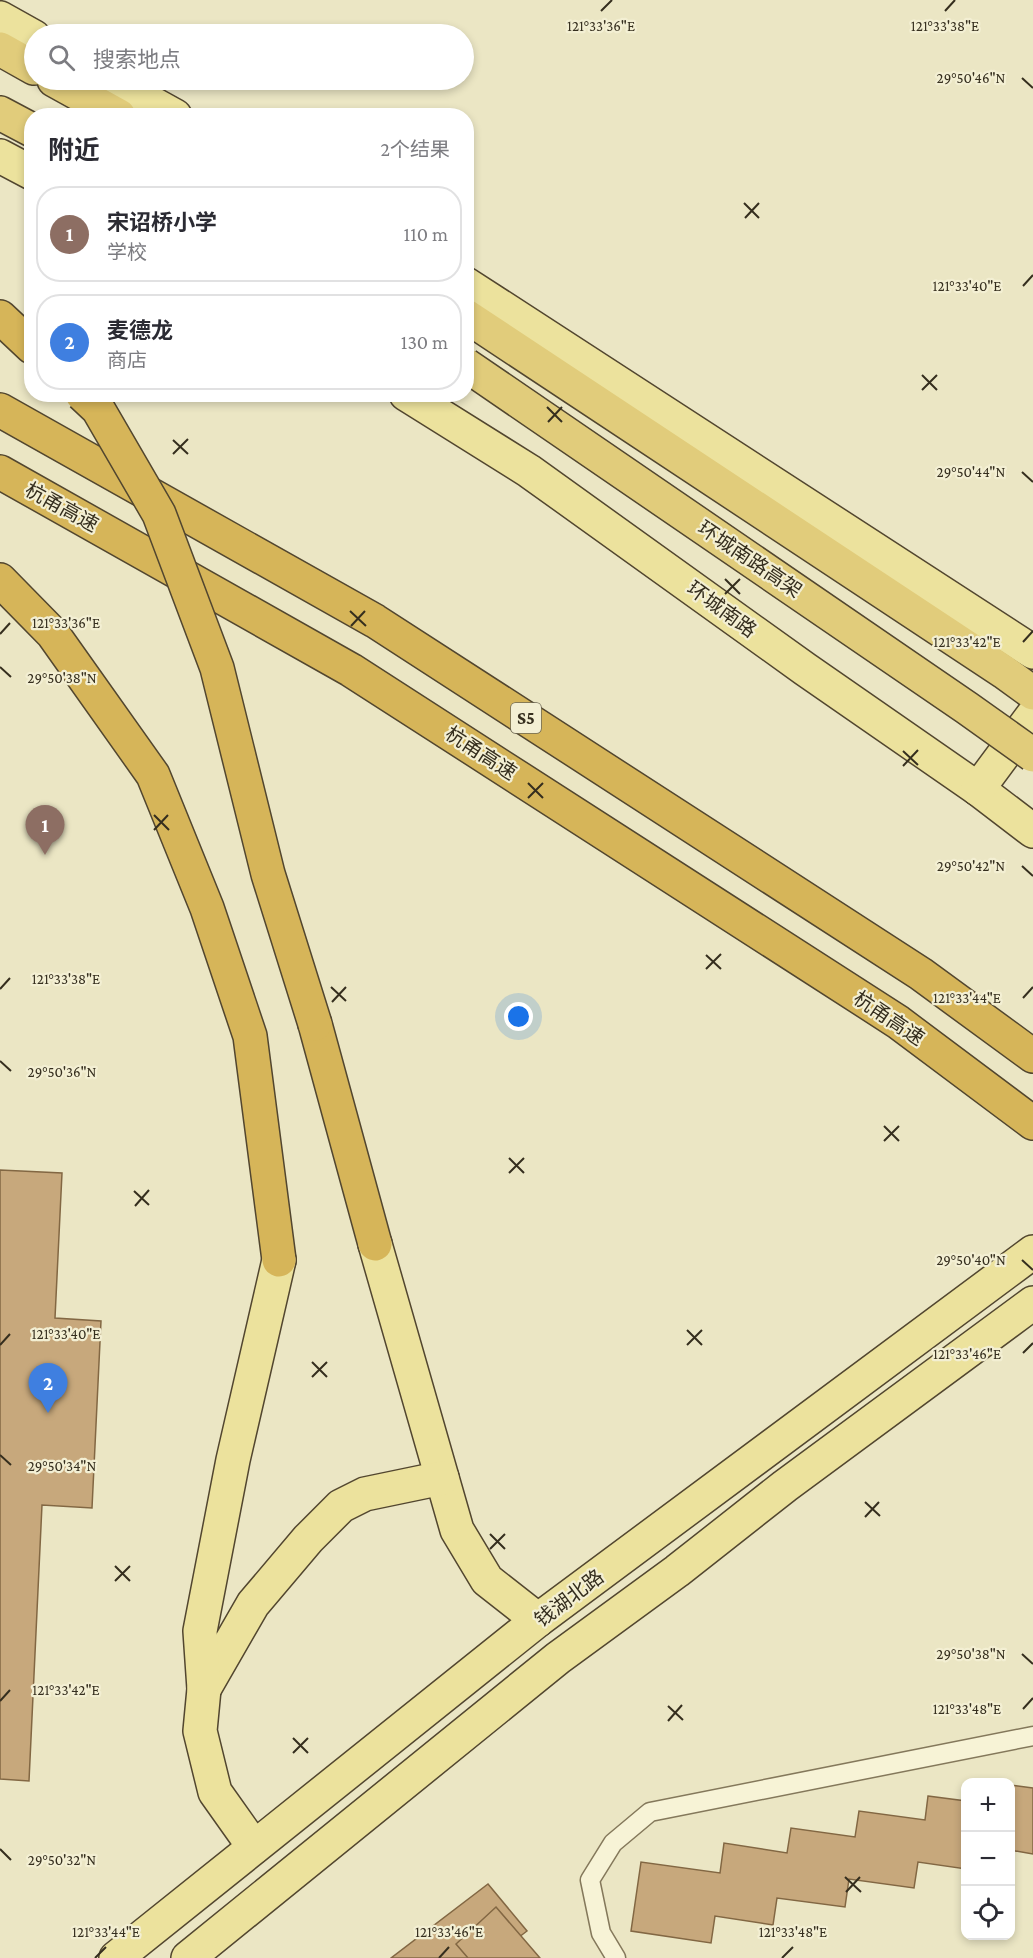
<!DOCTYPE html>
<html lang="zh">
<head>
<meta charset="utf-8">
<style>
	body { margin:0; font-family:"Crimson Pro","Noto Sans SC",serif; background:#f7f7f7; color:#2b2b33 }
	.controls { position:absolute; right:18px; bottom:18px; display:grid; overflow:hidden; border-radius:12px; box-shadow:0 3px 9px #0003 }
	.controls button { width:54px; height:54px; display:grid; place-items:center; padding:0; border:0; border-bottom:2px solid #e1e1e2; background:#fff; color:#2b2b33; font:30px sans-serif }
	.you { position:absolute; left:519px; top:1017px; width:21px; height:21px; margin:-15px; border:4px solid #fff; border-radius:50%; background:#1a73e8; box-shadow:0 0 0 9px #1a73e833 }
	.badge { display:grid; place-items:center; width:39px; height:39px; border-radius:50%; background:#111827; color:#fff; font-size:20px; font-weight:700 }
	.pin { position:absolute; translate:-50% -50px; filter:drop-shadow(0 2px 3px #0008) }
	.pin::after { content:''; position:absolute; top:32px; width:21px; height:18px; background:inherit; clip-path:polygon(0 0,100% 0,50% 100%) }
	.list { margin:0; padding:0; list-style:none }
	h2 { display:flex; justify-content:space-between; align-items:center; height:78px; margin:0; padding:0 24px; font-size:26px }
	h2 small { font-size:20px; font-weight:400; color:#7c7c81 }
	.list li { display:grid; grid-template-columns:39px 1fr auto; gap:18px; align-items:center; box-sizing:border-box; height:96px; margin:0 12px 12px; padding:0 12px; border:2px solid #e1e1e2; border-radius:24px }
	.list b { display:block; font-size:22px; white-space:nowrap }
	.list p { margin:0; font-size:20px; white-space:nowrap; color:#7c7c81 }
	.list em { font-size:20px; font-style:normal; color:#7c7c81 }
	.icon { flex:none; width:33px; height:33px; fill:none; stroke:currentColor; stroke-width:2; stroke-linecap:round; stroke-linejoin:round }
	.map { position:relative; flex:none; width:1033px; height:1958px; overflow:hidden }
	.search { position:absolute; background:#fff; box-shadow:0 3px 9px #0003; left:24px; top:24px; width:450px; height:66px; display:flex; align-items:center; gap:15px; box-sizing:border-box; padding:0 21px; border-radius:33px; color:#7c7c81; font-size:22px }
	.panel { position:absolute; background:#fff; box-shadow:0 3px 9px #0003; left:24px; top:108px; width:450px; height:294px; border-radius:24px }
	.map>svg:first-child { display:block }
	.building { fill:#c7a87c; stroke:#826743; stroke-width:1.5 }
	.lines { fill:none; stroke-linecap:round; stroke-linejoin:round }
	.service-casing { stroke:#84785b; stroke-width:21 }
	.primary-casing { stroke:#52462f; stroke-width:36 }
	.trunk-casing { stroke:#52462f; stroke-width:36 }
	.motorway-casing { stroke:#52462f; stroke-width:36 }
	.service { stroke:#f7f3d6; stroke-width:18 }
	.primary { stroke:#ece29d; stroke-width:33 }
	.trunk { stroke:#e1cc7b; stroke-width:33 }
	.motorway { stroke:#d6b559; stroke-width:33 }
	.trunk-bridge-casing { stroke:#52462f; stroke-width:36; stroke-linecap:butt }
	.motorway-bridge-casing { stroke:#52462f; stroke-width:36; stroke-linecap:butt }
	.trunk-bridge { stroke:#e1cc7b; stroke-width:33 }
	.motorway-bridge { stroke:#d6b559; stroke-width:33 }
	.ticks { fill:none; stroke:#352e1e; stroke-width:2 }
	.labels { text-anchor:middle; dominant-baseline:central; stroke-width:4.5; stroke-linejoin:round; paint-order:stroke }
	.shield { fill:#f3efd3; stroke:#6e6854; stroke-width:1.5 }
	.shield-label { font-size:18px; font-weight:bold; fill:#352e1e }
	.street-label { font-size:20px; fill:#352e1e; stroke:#f3efd3 }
	.ticks-label { font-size:15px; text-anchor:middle; fill:#352e1e; stroke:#f3efd3; stroke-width:4.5; stroke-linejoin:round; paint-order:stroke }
</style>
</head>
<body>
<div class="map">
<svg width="1033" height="1958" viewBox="0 0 1033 1958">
	<rect width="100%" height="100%" fill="#ebe6c4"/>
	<!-- building -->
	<g class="building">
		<path d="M0,1170l62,3 -7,145 46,3 -9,187 -50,-3 -13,276 -29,-2z"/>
		<path d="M1010,1785l23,3v66l-23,-4z"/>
		<path d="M928,1796l38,5v68l-48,-7 -4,26 -65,-9 -4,28 -68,-9 -4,27 -58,-9 -4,27 -80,-12 10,-69 79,11 4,-30 63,10 4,-25 64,9 4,-26 66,9z"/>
		<path d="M488,1884l39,47 -35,27h-101z"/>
		<path d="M496,1907l44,51h-72l-12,-14z"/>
	</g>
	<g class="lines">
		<defs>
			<path id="service" d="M616,1958l-15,-25 -11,-53 23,-37 37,-31 383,-76"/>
			<g id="primary">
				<path d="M0,18l34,19"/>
				<path d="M110,80l65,36"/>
				<path d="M0,156l32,17"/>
				<path d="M466,284l567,368"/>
				<path d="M406,394l123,77 276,198 173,120 55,42"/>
				<path d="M978,789l55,-74"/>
				<path d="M375,1244l82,286 30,50 51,40"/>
				<path d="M204,1689l49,-85 55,-65 33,-33 24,-12 77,-16"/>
				<path d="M254,1847l-39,-55 -15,-61 4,-42 -4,-58 33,-171 46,-200"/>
				<path d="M116,1958l422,-338 495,-368"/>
				<path d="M188,1958l370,-300 119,-87 108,-85 248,-183"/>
			</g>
			<g id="trunk">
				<path d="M0,49l34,19"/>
				<path d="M54,80l65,36"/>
				<path d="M0,113l32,17"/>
				<path d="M466,316l538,356 29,21"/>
			</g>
			<g id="motorway">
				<path d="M0,317l32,30"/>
				<path d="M0,410l375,211 546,353 112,82"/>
				<path d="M0,472l351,198 547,352 135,101"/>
				<path d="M0,580l53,54 100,141 54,133 43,128 29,224"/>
				<path d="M315,1024l60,220"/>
			</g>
		</defs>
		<!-- service casing -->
		<use href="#service" class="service-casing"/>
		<!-- primary casing -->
		<use href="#primary" class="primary-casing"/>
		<!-- trunk casing -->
		<use href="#trunk" class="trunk-casing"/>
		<!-- motorway casing -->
		<use href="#motorway" class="motorway-casing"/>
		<!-- service -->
		<use href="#service" class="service"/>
		<!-- primary -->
		<use href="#primary" class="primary"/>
		<!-- trunk -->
		<use href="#trunk" class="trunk"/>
		<!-- motorway -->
		<use href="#motorway" class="motorway"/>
		<defs>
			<path id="trunk-bridge" d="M466,365l501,343 66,47"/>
			<path id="motorway-bridge" d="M82,394l16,15 61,105 58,154 51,206 47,150"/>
		</defs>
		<!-- trunk-bridge casing -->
		<use href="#trunk-bridge" class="trunk-bridge-casing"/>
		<!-- motorway-bridge casing -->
		<use href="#motorway-bridge" class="motorway-bridge-casing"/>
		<!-- trunk-bridge -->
		<use href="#trunk-bridge" class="trunk-bridge"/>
		<!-- motorway-bridge -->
		<use href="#motorway-bridge" class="motorway-bridge"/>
	</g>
	<!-- ticks -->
	<path class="ticks" d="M601,11l11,-11M945,11l10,-11M1022,78l11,10M744,203l15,15M745,218l14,-15M1023,286l10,-11M922,375l15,15M922,390l15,-15M547,407l15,15M548,422l14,-15M173,440l15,14M173,454l15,-15M1022,472l11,10M725,579l15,15M725,594l15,-15M350,611l16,15M351,626l14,-15M0,634l10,-11M1023,642l10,-11M0,667l11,10M903,751l15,14M903,766l15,-16M528,783l15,15M528,798l15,-15M154,815l15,15M154,830l14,-15M1022,866l11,10M706,955l15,14M706,969l15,-15M331,987l15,14M0,989l10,-11M1023,998l10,-11M332,1002l14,-15M0,1061l11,10M884,1126l15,15M884,1141l15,-15M509,1158l15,15M509,1173l15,-15M134,1191l15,14M135,1206l14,-16M1022,1260l11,10M687,1330l15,15M0,1345l10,-11M687,1345l15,-15M1023,1353l10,-10M312,1362l15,15M312,1377l15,-15M0,1455l11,10M865,1502l15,14M865,1517l14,-15M490,1534l15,15M490,1549l15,-15M115,1566l15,15M115,1581l15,-15M1022,1654l11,10M0,1701l10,-11M668,1706l15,14M1023,1709l10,-11M668,1721l14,-16M293,1738l15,15M293,1753l15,-15M0,1849l11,11M845,1877l16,15M846,1892l14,-15M95,1958l11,-11M439,1958l10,-11M782,1958l11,-11"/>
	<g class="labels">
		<!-- shield labels -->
		<rect class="shield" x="511" y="703" width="30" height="30" rx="4.5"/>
		<g class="shield-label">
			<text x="526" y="718">S5</text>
		</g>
		<!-- street labels -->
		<g class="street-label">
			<text transform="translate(62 507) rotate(29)">杭甬高速</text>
			<text transform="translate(750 559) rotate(34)">环城南路高架</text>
			<text transform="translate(722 609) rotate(36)">环城南路</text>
			<text transform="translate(481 753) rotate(33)">杭甬高速</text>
			<text transform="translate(889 1018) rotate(34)">杭甬高速</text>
			<text transform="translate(569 1598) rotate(-37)">钱湖北路</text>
		</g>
	</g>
	<g class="ticks-label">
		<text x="601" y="31">121°33'36"E</text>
		<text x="945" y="31">121°33'38"E</text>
		<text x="971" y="83">29°50'46"N</text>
		<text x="967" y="291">121°33'40"E</text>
		<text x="971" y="477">29°50'44"N</text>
		<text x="66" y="628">121°33'36"E</text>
		<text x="967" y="647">121°33'42"E</text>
		<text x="62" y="683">29°50'38"N</text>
		<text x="971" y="871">29°50'42"N</text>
		<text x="66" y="984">121°33'38"E</text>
		<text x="967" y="1003">121°33'44"E</text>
		<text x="62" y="1077">29°50'36"N</text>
		<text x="971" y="1265">29°50'40"N</text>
		<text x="66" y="1339">121°33'40"E</text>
		<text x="967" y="1359">121°33'46"E</text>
		<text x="62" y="1471">29°50'34"N</text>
		<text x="971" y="1659">29°50'38"N</text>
		<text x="66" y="1695">121°33'42"E</text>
		<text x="967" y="1714">121°33'48"E</text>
		<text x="62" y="1865">29°50'32"N</text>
		<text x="106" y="1937">121°33'44"E</text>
		<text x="449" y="1937">121°33'46"E</text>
		<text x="793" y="1937">121°33'48"E</text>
	</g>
</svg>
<div class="controls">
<button>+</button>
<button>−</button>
<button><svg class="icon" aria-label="locate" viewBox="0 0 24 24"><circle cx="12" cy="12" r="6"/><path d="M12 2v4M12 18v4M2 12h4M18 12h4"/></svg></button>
</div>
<div class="you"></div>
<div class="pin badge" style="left:45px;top:855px;background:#8d6e63">1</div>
<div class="pin badge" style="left:48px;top:1413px;background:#3f7fe0">2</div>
<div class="search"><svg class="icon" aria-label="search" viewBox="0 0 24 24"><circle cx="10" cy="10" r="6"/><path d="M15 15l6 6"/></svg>搜索地点</div>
<section class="panel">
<h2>附近<small>2个结果</small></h2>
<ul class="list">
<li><span class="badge" style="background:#8d6e63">1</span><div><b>宋诏桥小学</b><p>学校</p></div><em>110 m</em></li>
<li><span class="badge" style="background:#3f7fe0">2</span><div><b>麦德龙</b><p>商店</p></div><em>130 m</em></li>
</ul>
</section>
</div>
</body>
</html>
